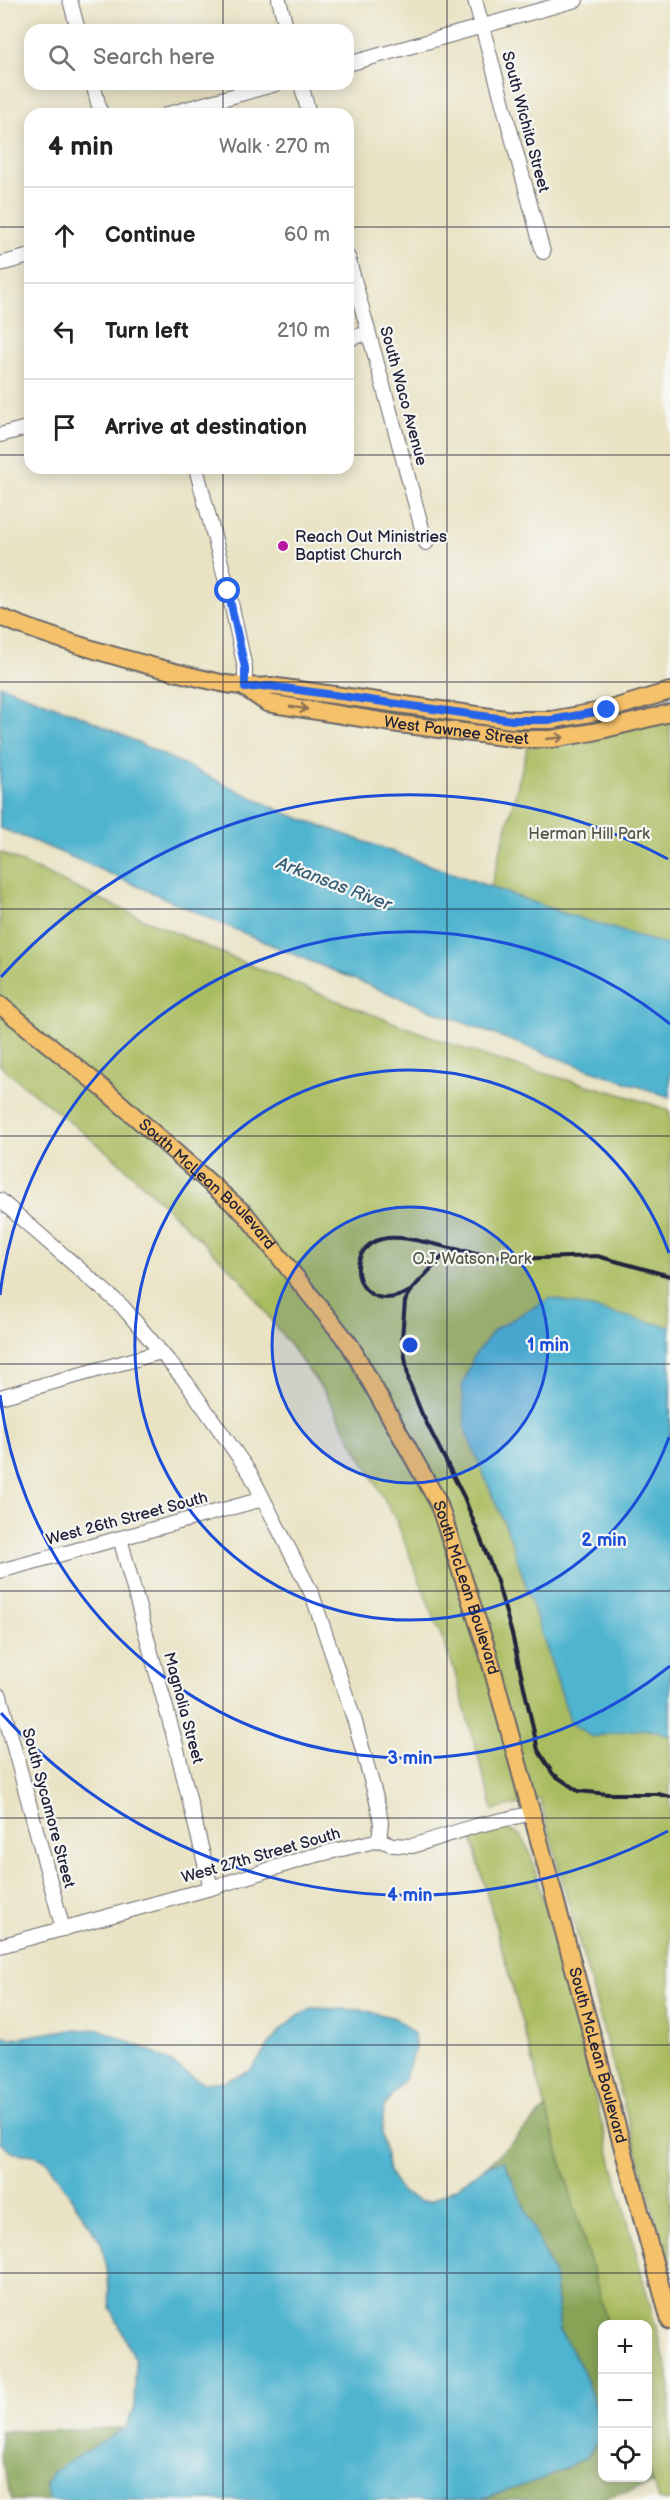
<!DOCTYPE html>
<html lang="en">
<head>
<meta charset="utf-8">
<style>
	body { margin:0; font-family:"Balsamiq Sans",sans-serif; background:#f2f2f2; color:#222 }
	.controls { position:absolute; right:18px; bottom:18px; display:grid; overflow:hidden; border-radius:12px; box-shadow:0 3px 15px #0003 }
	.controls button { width:54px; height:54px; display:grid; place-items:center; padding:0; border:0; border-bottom:2px solid #e0e0e0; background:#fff; color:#222; font:30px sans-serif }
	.stop { position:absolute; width:18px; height:18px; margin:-14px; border:4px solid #2563eb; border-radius:50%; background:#fff }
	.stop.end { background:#2563eb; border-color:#fff; box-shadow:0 2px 6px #0008 }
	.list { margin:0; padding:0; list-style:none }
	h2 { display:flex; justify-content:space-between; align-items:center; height:78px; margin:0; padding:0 24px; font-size:26px }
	h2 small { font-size:20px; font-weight:400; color:#767676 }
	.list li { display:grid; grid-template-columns:39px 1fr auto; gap:18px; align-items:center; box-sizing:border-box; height:96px; padding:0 24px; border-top:2px solid #e0e0e0 }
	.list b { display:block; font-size:22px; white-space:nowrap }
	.list em { font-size:20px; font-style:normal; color:#767676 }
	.icon { flex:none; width:33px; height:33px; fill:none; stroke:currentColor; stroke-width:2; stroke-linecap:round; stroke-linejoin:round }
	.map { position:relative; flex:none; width:670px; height:2500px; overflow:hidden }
	.search { position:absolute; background:#fff; box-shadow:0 3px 15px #0003; left:24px; top:24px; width:330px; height:66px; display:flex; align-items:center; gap:15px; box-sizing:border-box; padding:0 21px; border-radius:18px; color:#767676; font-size:22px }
	.panel { position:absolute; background:#fff; box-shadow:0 3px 15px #0003; left:24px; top:108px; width:330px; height:366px; border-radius:18px }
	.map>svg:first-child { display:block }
	.green { fill:#aabc60; stroke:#666f4e; stroke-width:1.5 }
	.forest { fill:#87a456; stroke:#546348; stroke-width:1.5 }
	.water { fill:#50b4cf; stroke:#396b85; stroke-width:1.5 }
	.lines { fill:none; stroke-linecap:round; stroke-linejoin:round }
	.minor-casing { stroke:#68666b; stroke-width:16 }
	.major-casing { stroke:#68666b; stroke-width:20 }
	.minor { stroke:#fff; stroke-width:14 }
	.major { stroke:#f5c16b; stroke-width:16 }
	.rail { stroke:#22223b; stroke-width:4 }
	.oneway { stroke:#8c7253 }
	.route { stroke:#2563eb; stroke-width:8 }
	.grid { fill:none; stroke:#22223b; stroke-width:1.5; stroke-opacity:0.55 }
	.ring { fill:none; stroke:#1d4ed8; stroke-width:3 }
	.poi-dot { fill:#b5179e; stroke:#f6f6f2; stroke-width:2 }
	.labels { text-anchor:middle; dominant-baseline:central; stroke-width:4.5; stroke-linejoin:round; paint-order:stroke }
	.street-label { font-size:16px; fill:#22223b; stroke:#f6f6f2 }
	.poi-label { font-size:16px; fill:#22223b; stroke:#f6f6f2; text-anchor:start }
	.park-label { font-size:16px; fill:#525848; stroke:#f6f6f2 }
	.water-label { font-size:18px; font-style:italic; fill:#345c76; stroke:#f6f6f2 }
	.centre { fill:#1d4ed8; stroke:#f6f6f2; stroke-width:3 }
	.ring-label { font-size:18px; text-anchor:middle; font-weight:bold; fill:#1d4ed8; stroke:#f6f6f2; stroke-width:4.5; stroke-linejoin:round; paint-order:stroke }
</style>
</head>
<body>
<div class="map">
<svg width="670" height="2500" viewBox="0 0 670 2500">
	<rect width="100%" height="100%" fill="#f6f6f2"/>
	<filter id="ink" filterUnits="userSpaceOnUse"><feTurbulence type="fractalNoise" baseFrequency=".0167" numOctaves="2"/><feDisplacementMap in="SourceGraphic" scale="12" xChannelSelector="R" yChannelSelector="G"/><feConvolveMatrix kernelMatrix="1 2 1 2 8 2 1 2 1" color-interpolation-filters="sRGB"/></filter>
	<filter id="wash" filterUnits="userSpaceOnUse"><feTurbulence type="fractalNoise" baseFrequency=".008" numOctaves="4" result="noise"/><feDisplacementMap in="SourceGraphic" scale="24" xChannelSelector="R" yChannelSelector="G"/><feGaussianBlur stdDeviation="1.35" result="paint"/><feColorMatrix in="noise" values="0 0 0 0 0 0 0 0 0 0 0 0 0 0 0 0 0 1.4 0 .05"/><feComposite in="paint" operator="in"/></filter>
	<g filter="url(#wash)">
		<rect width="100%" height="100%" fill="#e9e3c4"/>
		<!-- green -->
		<g class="green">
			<path d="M670,718v234l-179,-65 37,-141 46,-2z"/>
			<path d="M0,852c157,76 318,145 482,203 62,22 128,32 188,56v1162l-130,-474 -47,11 -40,-144 -57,-146 -70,-126 -86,-116 -123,-118 -117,-94z"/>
			<path d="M500,1829c23,1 24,10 32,30l138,522v119h-12l-10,-37v-139h-40l-62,-215 -75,-273z"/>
		</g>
		<!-- forest -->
		<g class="forest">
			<path d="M546,2109l62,215h-6v154h46v-15l5,21 -58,16h-115l67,-23 40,-20 13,-20 -5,-33 -15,-39 -20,-34 -6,-56 -50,-113 -16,3z"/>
			<path d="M126,2428l-36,23 -45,33 5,16h-38l-12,-45v-24z"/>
		</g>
		<!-- water -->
		<g class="water">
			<path d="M0,685l84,32 201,96 275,99 110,34v151c-136,-45 -271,-98 -403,-154 -90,-37 -176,-81 -267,-115z"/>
			<path d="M550,1298l120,29v409c-24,-13 -52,-3 -78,1l-21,-14 -61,-186 -44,-105 -4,-45 12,-31 21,-27z"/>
			<path d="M314,2008l49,2 32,8 19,16 1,14 -10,30 -21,28 -2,29 7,37 12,20 18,9h12l25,-13 32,-23 16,-4 50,114 6,56 20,34 15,39 5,33 -13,20 -40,20 -67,23h-430l-5,-16 7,-12 74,-44 8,-21 2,-46 -26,-54 -3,-40 -6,-25 -54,-80 -12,-7 -21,-2 -14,-10v-108l11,4 49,-8 39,-2 54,23 50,31 22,-2 25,-10 28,-38 18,-16z"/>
		</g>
	</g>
	<g filter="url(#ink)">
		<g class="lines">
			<defs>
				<g id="minor">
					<path d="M70,0l8,30"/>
					<path d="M279,0l8,30"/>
					<path d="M475,0l68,252"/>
					<path d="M348,64l228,-64"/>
					<path d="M93,84l8,30"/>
					<path d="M301,84l8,30"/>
					<path d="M168,114l108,-30"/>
					<path d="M348,257l78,286"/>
					<path d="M0,264l30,-8"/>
					<path d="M348,339l20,-6"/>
					<path d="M0,435l30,-8"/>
					<path d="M196,468l33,125 16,75v20"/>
					<path d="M0,1200l122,106 64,76 64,91 62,121 43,128 23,83 3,18 -2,17"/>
					<path d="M0,1397l161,-45"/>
					<path d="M120,1538l55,203 36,147"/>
					<path d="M0,1571l263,-72"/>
					<path d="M0,1696l63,233"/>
					<path d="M0,1946l211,-58 98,-31 70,-17 14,5 19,1 63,-20 58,-13"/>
				</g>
				<g id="major">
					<path d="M0,617c57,23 115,40 175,55 34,8 60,17 95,14l242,34h39l56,-10 63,-19"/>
					<path id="s1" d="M245,688l22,15 132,21 121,15h32l41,-7 77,-19"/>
					<path id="s2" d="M0,1005l106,86 140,124 104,130 88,157 50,151 182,668"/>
				</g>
			</defs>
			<!-- minor casing -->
			<use href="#minor" class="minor-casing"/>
			<!-- major casing -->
			<use href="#major" class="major-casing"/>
			<!-- minor -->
			<use href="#minor" class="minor"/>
			<!-- major -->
			<use href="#major" class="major"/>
			<!-- rail -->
			<g class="rail">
				<path d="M670,1276l-73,-20 -85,3 -47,-8 -10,1 -12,4 -30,32 -8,13 -3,37 7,44 13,32 42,83 32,81 16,56 26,116 15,24 25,17 30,3h50l12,3"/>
				<path d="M412,1290c-57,32 -72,-42 -30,-51 20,-5 57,7 78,11"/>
			</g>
		</g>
		<!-- one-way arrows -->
		<defs><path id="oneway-shaft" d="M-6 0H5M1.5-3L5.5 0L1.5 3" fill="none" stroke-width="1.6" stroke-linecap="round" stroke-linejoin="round" transform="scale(1.5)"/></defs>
		<g class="oneway">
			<use href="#oneway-shaft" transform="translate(299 708) rotate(9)"/>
			<use href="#oneway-shaft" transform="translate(555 738) rotate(-6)"/>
		</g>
	</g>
	<g class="lines" filter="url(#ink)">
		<!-- route -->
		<path class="route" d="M228,591l17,77v20l25,-2 242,34h39l56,-10"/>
	</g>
	<!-- grid -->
	<path class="grid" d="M223,0v30M447,0v2500M223,84v30M0,227h30M348,227h322M0,455h30M348,455h322M223,468v2032M0,682h670M0,909h670M0,1136h670M0,1364h670M0,1591h670M0,1818h670M0,2045h670M0,2273h670"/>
	<!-- distance rings -->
	<circle cx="410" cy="1345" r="138" fill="#1d4ed8" fill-opacity=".12"/>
	<g class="ring">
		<circle cx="410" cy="1345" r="138"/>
		<path d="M669 1437A275 275 0 1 1 669 1253"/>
		<path d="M670 1666A413 413 0 0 1 0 1395M0 1295A413 413 0 0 1 670 1024"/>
		<path d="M668 1831A550 550 0 0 1 1 1713M1 977A550 550 0 0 1 668 859"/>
	</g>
	<!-- markers -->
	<circle class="poi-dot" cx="283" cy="546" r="6"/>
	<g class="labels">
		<!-- street labels -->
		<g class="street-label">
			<text transform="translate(525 122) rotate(75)">South Wichita Street</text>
			<text transform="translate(403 396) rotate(75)">South Waco Avenue</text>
			<text stroke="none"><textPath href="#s1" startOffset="218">West Pawnee Street</textPath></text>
			<text stroke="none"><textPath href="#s2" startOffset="274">South McLean Boulevard</textPath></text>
			<text transform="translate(127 1519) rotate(-15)">West 26th Street South</text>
			<text stroke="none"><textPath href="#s2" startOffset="760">South McLean Boulevard</textPath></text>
			<text transform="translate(183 1708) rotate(75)">Magnolia Street</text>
			<text transform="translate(48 1808) rotate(75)">South Sycamore Street</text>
			<text transform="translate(261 1856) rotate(-16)">West 27th Street South</text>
			<text stroke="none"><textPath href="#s2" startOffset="1246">South McLean Boulevard</textPath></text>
		</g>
		<!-- poi labels -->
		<g class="poi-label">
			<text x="295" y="537">Reach Out Ministries<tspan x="295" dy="18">Baptist Church</tspan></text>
		</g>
		<!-- park labels -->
		<g class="park-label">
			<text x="589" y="834">Herman Hill Park</text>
			<text x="472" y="1259">O.J. Watson Park</text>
		</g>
		<!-- water labels -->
		<g class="water-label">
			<text transform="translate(334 884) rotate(21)">Arkansas River</text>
		</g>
	</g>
	<circle cx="410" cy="1345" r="9" class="centre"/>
	<g class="ring-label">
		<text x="548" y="1351">1 min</text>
		<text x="604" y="1546">2 min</text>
		<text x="410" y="1764">3 min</text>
		<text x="410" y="1901">4 min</text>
	</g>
</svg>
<div class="controls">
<button>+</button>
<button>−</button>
<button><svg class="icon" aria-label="locate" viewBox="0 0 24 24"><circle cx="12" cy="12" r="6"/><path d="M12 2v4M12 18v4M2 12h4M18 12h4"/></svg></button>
</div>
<div class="stop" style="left:228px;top:591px"></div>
<div class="stop end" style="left:607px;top:710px"></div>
<div class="search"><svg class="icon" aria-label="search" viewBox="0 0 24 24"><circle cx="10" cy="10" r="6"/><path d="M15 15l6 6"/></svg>Search here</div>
<section class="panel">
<h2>4 min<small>Walk · 270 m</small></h2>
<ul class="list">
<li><svg class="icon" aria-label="ahead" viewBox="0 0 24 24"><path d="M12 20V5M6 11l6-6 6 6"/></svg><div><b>Continue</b></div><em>60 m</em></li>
<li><svg class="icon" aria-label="left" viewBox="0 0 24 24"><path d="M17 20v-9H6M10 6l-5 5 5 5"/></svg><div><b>Turn left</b></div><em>210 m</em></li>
<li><svg class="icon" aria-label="arrive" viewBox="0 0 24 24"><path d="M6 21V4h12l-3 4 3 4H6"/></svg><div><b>Arrive at destination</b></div></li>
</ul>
</section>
</div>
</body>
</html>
